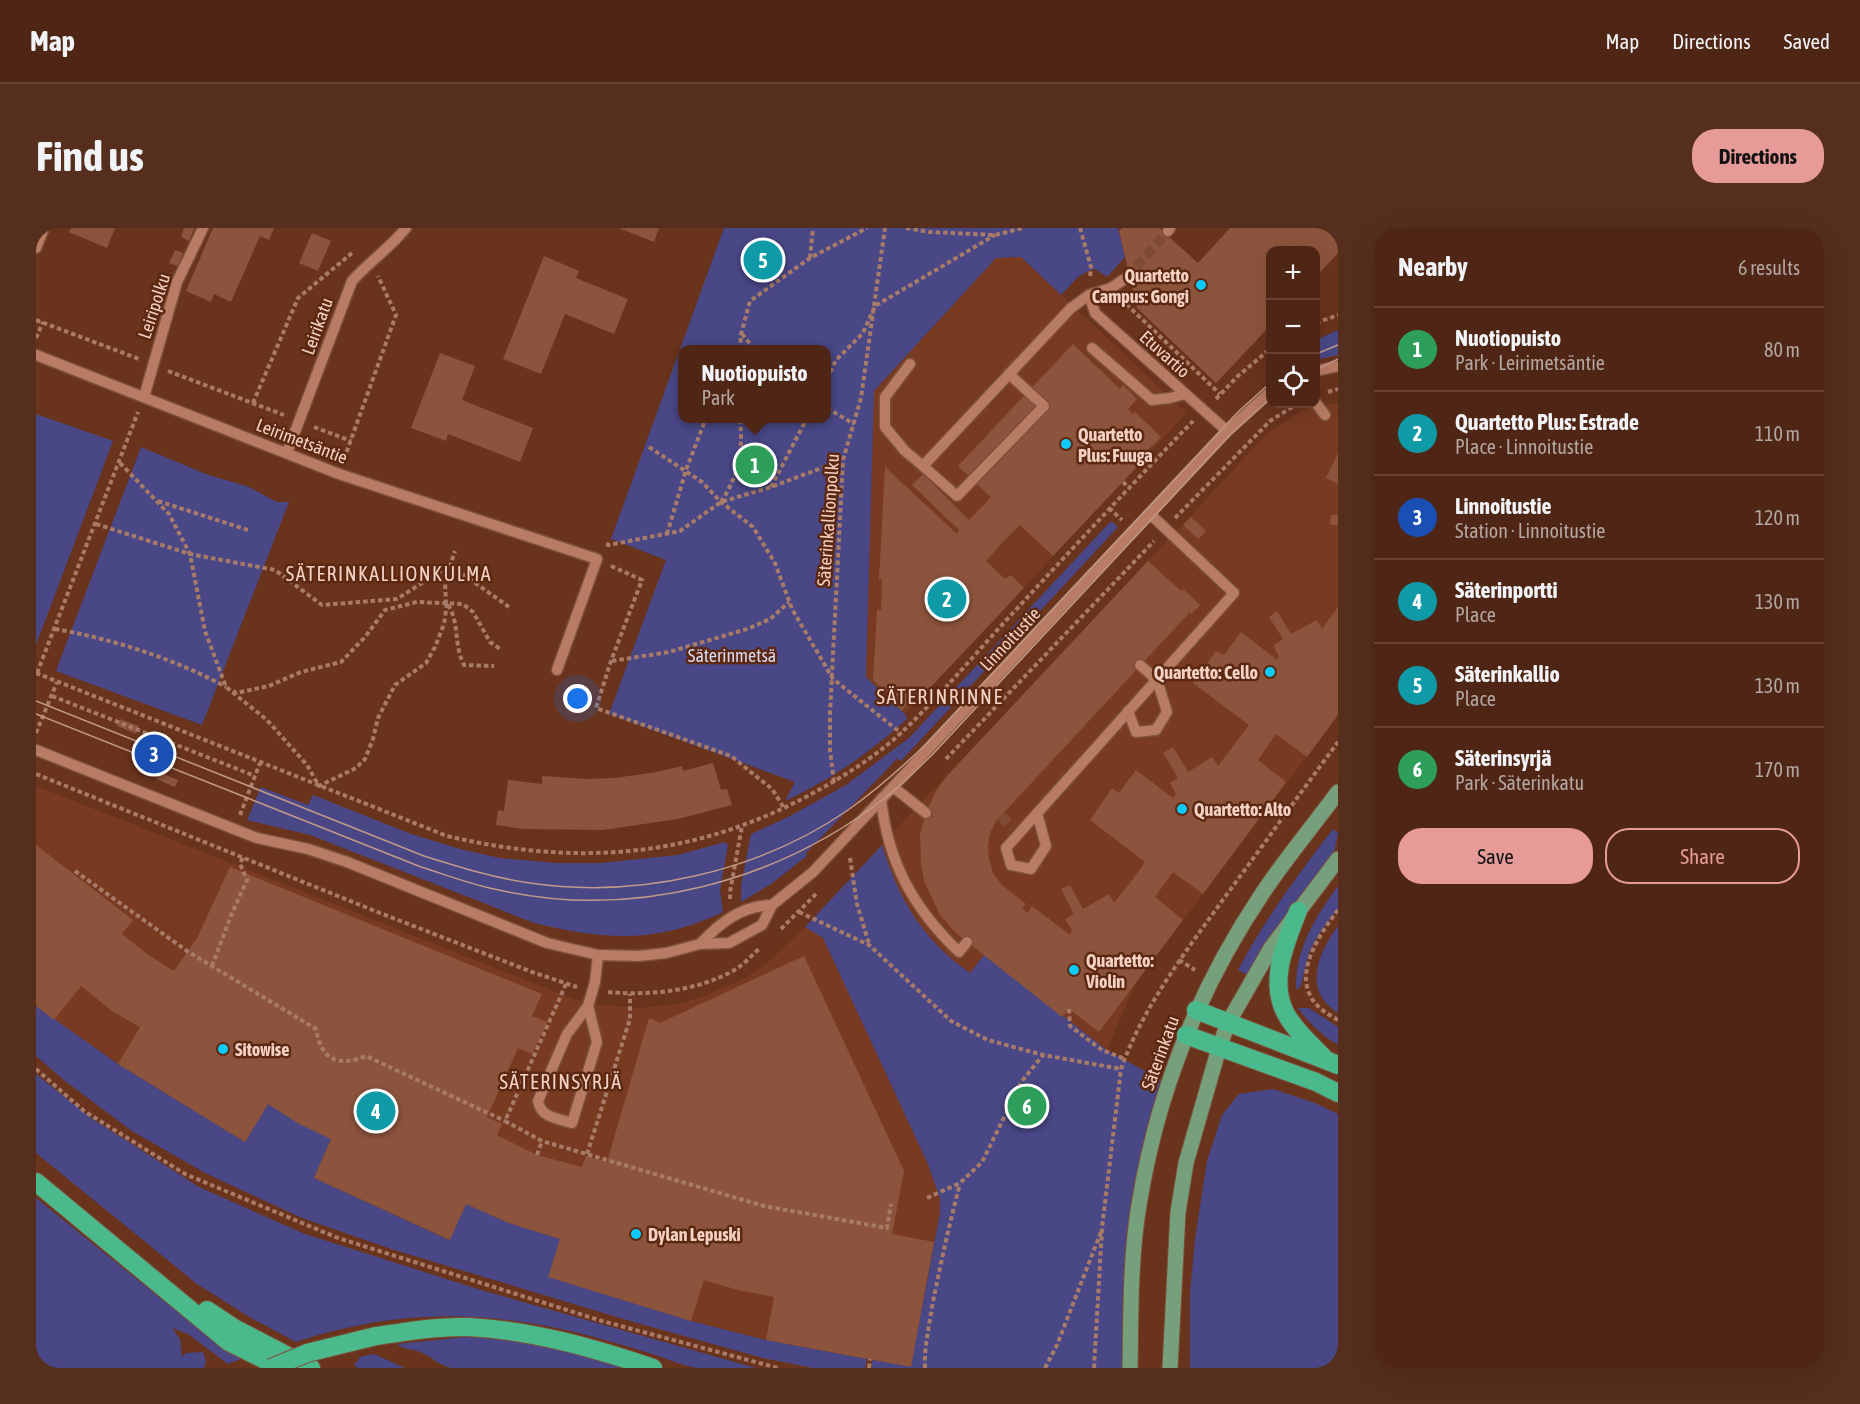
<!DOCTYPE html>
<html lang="en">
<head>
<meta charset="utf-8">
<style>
	body { margin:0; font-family:"Asap Condensed",sans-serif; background:#552e1e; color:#f1f3f6 }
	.controls { position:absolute; right:18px; top:18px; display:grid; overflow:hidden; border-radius:12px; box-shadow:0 6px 24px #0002 }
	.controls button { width:54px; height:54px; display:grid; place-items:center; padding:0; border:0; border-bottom:2px solid #664334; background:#4f2615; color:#f1f3f6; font:30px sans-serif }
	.you { position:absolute; left:542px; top:471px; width:21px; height:21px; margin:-15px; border:4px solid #fff; border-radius:50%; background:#1a73e8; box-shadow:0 0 0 9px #1a73e833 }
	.badge { display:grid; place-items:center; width:39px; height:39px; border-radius:50%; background:#e69b98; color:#fff; font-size:20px; font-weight:700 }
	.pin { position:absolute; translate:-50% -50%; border:3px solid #fff; box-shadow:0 2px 6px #0006 }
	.popup { position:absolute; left:642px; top:117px; width:153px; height:78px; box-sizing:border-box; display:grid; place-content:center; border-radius:12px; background:#4f2615; filter:drop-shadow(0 2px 4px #0005); font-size:20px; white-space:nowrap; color:#b3a5a0 }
	.popup b { font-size:22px; color:#f1f3f6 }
	.popup::after { content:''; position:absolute; left:50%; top:100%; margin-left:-12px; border:12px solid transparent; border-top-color:#4f2615 }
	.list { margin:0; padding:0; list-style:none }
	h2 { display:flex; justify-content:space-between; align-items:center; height:78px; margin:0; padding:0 24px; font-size:26px }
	h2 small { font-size:20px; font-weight:400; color:#b3a5a0 }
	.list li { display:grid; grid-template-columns:39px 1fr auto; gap:18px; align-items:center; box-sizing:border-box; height:84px; padding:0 24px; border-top:2px solid #664334 }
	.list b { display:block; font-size:22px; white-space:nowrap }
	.list p { margin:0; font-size:20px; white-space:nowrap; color:#b3a5a0 }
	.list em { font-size:20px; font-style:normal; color:#b3a5a0 }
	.actions { display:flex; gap:12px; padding:18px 24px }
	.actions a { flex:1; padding:14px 0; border:2px solid #e69b98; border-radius:24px; text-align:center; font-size:21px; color:#e69b98 }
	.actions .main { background:#e69b98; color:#111 }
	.icon { flex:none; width:33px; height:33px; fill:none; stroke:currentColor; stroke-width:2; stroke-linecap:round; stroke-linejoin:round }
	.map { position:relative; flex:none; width:1302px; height:1140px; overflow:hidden; border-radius:24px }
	header { display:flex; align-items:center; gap:36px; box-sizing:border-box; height:84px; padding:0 30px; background:#4f2615; border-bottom:2px solid #664334 }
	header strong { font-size:28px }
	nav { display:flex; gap:33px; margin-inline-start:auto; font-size:21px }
	.intro { display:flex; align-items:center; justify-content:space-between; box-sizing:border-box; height:144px; padding:0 36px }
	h1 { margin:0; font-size:42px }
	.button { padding:15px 27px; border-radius:24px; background:#e69b98; color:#111; font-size:21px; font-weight:700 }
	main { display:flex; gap:36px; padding:0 36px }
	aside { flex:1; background:#4f2615; border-radius:24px; box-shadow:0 6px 24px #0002 }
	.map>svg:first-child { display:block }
	.built { fill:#783b21 }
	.green { fill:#494786; fill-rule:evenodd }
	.building { fill:#8d543d }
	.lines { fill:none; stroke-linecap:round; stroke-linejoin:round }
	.minor-tunnel { stroke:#7e4b35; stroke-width:10; stroke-dasharray:10 5; stroke-linecap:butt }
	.minor-casing { stroke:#7d503c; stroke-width:13 }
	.major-casing { stroke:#7d503c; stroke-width:17 }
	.highway-casing { stroke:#7d503c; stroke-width:20 }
	.path { stroke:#a87b68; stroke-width:4; stroke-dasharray:4.5 3; stroke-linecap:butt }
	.minor { stroke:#b87b63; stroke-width:10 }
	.major { stroke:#76a07b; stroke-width:15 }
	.highway { stroke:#4ab98b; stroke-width:18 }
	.tram { stroke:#c29a89; stroke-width:1.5 }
	.highway-bridge-casing { stroke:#7d503c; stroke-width:20; stroke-linecap:butt }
	.highway-bridge { stroke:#4ab98b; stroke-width:18 }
	.poi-dot { fill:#0acafa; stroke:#5d2811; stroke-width:2 }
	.labels { text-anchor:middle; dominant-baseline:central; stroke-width:5; stroke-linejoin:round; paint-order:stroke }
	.poi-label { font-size:18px; font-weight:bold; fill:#f3d2c4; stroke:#5d2811; text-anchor:start }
	.street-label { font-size:18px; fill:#f3d2c4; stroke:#5d2811 }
	.park-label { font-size:18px; fill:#d8daf4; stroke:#5d2811 }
	.neighbourhood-label { font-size:20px; letter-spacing:1.5px; fill:#f3d2c4; stroke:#5d2811 }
</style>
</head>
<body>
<header>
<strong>Map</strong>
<nav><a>Map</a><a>Directions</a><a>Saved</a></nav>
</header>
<div class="intro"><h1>Find us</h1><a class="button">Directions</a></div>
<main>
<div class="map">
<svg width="1302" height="1140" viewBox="0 0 1302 1140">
	<rect width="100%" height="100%" fill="#69331c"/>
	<!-- built -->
	<g class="built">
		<path d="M985,29l166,156 -282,301 -39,-37 8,-286 122,-133z"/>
		<path d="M1302,175v312l-203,269 -28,66 -123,-94 -14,17 -39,-28 -60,-89 398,-424 30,-20 13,-5z"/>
		<path d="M0,558l538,213 20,5 44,4 40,-4 23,-7 43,-18 22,-15 39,-37 18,11 104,224 13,36v15l-29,154 -145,-27 -75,-19 -143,-44 -98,-37 -136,-62 -69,-36 -127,-78 -82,-58z"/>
	</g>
	<!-- green -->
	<g class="green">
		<path d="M688,0h394l7,29 -18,20 -12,-8 -7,2 -10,6 -17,18 -40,-38 -25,1 -122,133 -8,286 39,37 2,5c-39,35 -75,60 -122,82l10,-19 -186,-68 57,-154 -55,-21zM647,122h144v68h-144z"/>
		<path d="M1302,102v25l-22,5v-20z"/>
		<path d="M0,186l77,27 -77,204z"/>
		<path d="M105,219l65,27 43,13 28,15h12l-87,223 -146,-54z"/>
		<path d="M1075,293l7,6 -217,234 -4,-2 -91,94 1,3 -36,28 -30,18v-17l10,-51 37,-17 58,-32 63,-47z"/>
		<path d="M225,559l47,18 5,-10 98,39 49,15 40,9 56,5h45l77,-8 47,-13 3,3 -8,45 3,22c-67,32 -119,28 -189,11l-224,-88 -63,-15z"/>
		<path d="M1297,601l5,4 -4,20 -61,84 -24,39 -11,-6c27,-51 60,-96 95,-141z"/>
		<path d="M846,617c17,55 40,94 88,128l14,-18 123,95 54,30c-13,44 -25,89 -32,135 -7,50 -7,102 -7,153h-250v-8l39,6 29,-153v-15l-13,-36 -104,-224 -18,-11z"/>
		<path d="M1302,658v23l-21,28 -8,16 -8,32 -2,4h-3c-1,-39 19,-72 42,-103z"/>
		<path d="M1302,698v87c-36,-22 -20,-60 0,-87z"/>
		<path d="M0,778l82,58 127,78 23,-38 63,35 -17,39 135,62 17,-36 43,19 51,16 -11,38 142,44 75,19 101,19 -2,9h-52l-50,-10 -133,-37 -239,-72 -89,-31 -97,-45 -73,-42 -67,-50 -29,-25z"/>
		<path d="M1262,780h11l29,19v18c-17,-10 -28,-21 -40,-37z"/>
		<path d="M0,846l55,44 108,69 106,47 176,56 275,78c-19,0 -40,0 -59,0 -13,-2 -27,-8 -39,-12 -27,-9 -53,-16 -79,-23 -99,-24 -186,-23 -283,9l-45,-24 -54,-34 -161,-131z"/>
		<path d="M1237,861l42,14 23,11v254h-148v-75l5,-54 12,-78 15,-46 17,-21z"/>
		<path d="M0,970l128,103 79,57 -15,6 -40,-30 -16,-6 8,11 2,18 4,-4 17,-1 3,9 -2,7h-168z"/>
		<path d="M429,1109c53,2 106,13 156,31h-170c-14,-3 -19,-12 -31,-16 -10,-4 -13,-1 -23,-8z"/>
		<path d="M338,1126l31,14h-46l-5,-2 6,-9z"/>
	</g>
	<!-- building -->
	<g class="building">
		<path d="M35,0h44l-8,20 -38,-16z"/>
		<path d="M148,0h10l-5,13 -8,-4z"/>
		<path d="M177,0h61l-5,12 -9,-4 -29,66 -17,-8 -3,8 -25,-11z"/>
		<path d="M583,0h40l-5,14z"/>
		<path d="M1086,0h37l39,35 32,-35h108v25l-22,24v-27h-46v76l-54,57 -79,-75 -18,-77z"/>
		<path d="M276,5l19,8 -13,30 -19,-8z"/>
		<path d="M139,22l8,3 -5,13 -9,-3z"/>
		<path d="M508,28l35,15 -3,7 52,21 -14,35 -49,-20 -24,60 -38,-15z"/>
		<path d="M1037,116l47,45 3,-4 14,14 -9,10 5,5 2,-2 26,25 -15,15 3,2 -96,102 -33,-31 -19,19 -15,17 19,18 6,-4 13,13 -112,119 -4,-4 -6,8 -16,-15 2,-2 -15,-14 4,-70h4l1,-31h-3l6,-112 72,67 2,-4 -47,-45 11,-11 46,46 22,-23 -33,-31z"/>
		<path d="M404,125l35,13 -13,34 71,28 -13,34 -72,-28 -2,7 -35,-13z"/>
		<path d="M1302,225v31l-12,-6z"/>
		<path d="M1295,287h7v10h-8z"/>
		<path d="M1155,289l15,14 -8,8 -15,-14z"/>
		<path d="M1112,333l33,30 2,-2 17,16 -9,9 -1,-2 -194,209 -6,12 -2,13 1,13 4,14 9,12 24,19 -4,5 6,4 4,-7 38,29 2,-5 -7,-11 9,-5 -13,-25 9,-4 13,24 26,-15 5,9 19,-24 12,-17 -55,-42 22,-32 7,5 17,-23 37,28 3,-4 -6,-11 8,-5 -15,-25 10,-6 15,25 24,-15 6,9 31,-41 -56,-42 23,-32 8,4 17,-23 36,28 2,-4 -6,-10 10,-7 -14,-22 8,-6 14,23 26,-14 5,9 16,-22v108l-31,42 -31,-23 -18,26 28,22 -83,112 -30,-22 -18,25 28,23 -84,112 -30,-23 -7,8 -106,-84 -16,-18 -16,-34 -3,-18 -1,-30 6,-20 10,-22 12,-16z"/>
		<path d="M84,491l19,7 -3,8 -19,-8z"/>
		<path d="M677,535l8,27 6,-1 5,16 -54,14 -75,11 -80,-1 -27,-4 2,-15 6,1 4,-31 34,4v-8l45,3 27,-1 43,-6 25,-6 1,5z"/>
		<path d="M123,544l19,8 -3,7 -19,-8z"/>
		<path d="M0,617l97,75 -11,14 25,20 27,17 23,-33 33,-71 312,127 -10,22 15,6 -15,32 -14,-6 -31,69 15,7 -5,11 40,20 45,12 4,-11 21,6 42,-144 11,5 144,-67 100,215 -12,63 42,8 -23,125 -145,-27 8,-43 -36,-7 -34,-10 -13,41 -143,-44 12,-38 -51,-16 -43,-19 -16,36 -136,-62 17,-39 -32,-15 -31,-20 -23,38 -127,-78 22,-37 -28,-16 -31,-25 -27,34 -18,-14z"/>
	</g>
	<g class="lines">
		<!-- minor-tunnel -->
		<g class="minor-tunnel">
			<path d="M1090,50l42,-47"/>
			<path d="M965,588l12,11"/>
		</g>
		<defs>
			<g id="minor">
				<path d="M1132,3l2,-3"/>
				<path d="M0,20l8,-20"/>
				<path d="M1053,67l6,18 132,118"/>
				<path d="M1056,120l60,52 18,-2 15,-4"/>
				<path d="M0,127l303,119 258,85 -40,111"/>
				<path d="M874,136l-25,33v30l20,24 18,15 148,-158 18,-13 22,-7 15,-10"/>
				<path d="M1280,143l22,-5"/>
				<path d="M108,169l33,-115 26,-54"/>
				<path d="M1280,175l9,12"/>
				<path d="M251,225l65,-172c17,-19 38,-33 54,-53"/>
				<path d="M887,238l34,30 87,-90 -35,-32"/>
				<path d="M1092,483l8,21 20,-2 11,-18 -10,-32 -17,-15"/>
				<path d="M0,522l198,79 23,9 51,11 39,13 200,81 51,12 41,1 27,-3 34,-9 29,-1 33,-18 10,-20 41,-33 414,-441 43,-39"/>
				<path d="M857,559l33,26"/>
				<path d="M845,571c7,63 32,109 78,153l8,-10"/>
				<path d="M1001,585l9,33 -15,23 -20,-4 -5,-17c76,-85 153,-170 228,-255l-84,-79"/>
				<path d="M664,716c21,-22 41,-38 72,-39"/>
				<path d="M552,778l9,36 -25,81c-15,-5 -31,-5 -34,-22l29,-67 21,-28 7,-24 3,-27"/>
			</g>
			<g id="major">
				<path d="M1094,1140c1,-54 0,-109 9,-163 18,-112 60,-217 123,-311 23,-35 51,-68 76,-102"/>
				<path d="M1134,1140l8,-156 8,-49 33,-115 9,-25 43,-75 67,-89"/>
			</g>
			<g id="highway">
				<path d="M1262,683c-12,31 -30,70 -12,103 10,18 27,32 40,46"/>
				<path d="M1160,782l142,55"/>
				<path d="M1150,807l130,47 22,11"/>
				<path d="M0,954l193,160 52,26"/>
				<path d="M171,1082l27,18 77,40"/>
				<path d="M340,1108c30,-4 61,-10 92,-9 63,3 126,21 185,41"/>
			</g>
		</defs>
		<!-- minor casing -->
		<use href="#minor" class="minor-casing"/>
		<!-- major casing -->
		<use href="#major" class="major-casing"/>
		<!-- highway casing -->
		<use href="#highway" class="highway-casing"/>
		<!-- path -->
		<g class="path">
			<path d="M870,0l24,4 65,3 28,-7"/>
			<path d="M1044,0l11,39 -1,10"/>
			<path d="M774,30l3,-30"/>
			<path d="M1085,71l99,95"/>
			<path d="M0,92l103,39"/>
			<path d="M1280,95l22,-8"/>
			<path d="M706,106l13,16"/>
			<path d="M0,110l7,-16"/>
			<path d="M704,122l1,-16 9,-33 60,-43 57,-30"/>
			<path d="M132,143l116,44"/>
			<path d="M791,151l9,-19 27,-27 12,-27 120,-71"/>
			<path d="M1292,164l10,-3"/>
			<path d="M1180,171l22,-23 32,-27"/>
			<path d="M217,175l45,-105 54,-45"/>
			<path d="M791,180l27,16"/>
			<path d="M278,199l37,14"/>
			<path d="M613,219l53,35 19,20 32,25 22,36 17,46 41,70 68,54"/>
			<path d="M308,231l52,-144 -18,-39"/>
			<path d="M84,235l49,51 21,40 15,77 21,56 41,33 40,45 12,21 37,-18 9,-9 8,-20 5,-21 17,-33 31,-22 9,-16 9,-23 3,-20"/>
			<path d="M1087,254l5,5"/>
			<path d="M735,259l36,-69"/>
			<path d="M122,273l90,29"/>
			<path d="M685,274c19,-30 22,-49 19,-84"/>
			<path d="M1073,280l13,12"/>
			<path d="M1139,290l95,-97 27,-17"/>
			<path d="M60,296l94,30 85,16 47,35 75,-6 53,-34 59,42"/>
			<path d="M631,306l19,-64 20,-52"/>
			<path d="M570,316l3,1 71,-14 41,-29 50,-15 72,-27"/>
			<path d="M575,338l31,14 -31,81 -15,47 135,48 41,33 12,19"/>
			<path d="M410,376l-1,-23 10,-30"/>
			<path d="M412,377c12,18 5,38 16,60l30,1"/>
			<path d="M19,401c58,10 120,30 171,58"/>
			<path d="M576,433l57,-9 78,-23 23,-10 19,-17"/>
			<path d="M0,445l411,163c131,31 249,22 368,-44 31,-17 61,-36 87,-60 38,-36 73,-78 109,-117 60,-65 120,-130 182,-194"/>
			<path d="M1,445l101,-261"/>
			<path d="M197,463l3,2 33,-7 32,-14 40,-10 24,-25 20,-27 32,-8 46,2 10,8 17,30 10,7"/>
			<path d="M16,468l203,80"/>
			<path d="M0,505l21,-51"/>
			<path d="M910,531l208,-218"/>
			<path d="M0,546l344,139 152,59 45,15"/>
			<path d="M798,554l-4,-32v-37l13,-253 18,-62 24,-170"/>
			<path d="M204,587l20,-52"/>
			<path d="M814,630l7,46 12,40"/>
			<path d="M39,643l112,80 129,78c5,30 21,39 50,27l139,65"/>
			<path d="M694,671v-7l12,-66"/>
			<path d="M1302,682c-16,21 -42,58 -28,85 5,12 18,19 28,25"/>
			<path d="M763,684l70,33 82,76 37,19 55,15 78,14"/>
			<path d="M745,701l35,-35"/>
			<path d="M1143,732l16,10"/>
			<path d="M176,738l20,-53 15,-33 -7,-16 3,-7"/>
			<path d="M530,756l-61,137 37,20 222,65 123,22 4,-24"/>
			<path d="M572,764c42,4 94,-1 131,-25 7,-5 14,-13 21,-19"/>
			<path d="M1033,781l1,17 32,24 23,9"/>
			<path d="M0,841l48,42 101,63 153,64 264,83 176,47"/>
			<path d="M551,926l43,-135v-25"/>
			<path d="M501,927l5,-14"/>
			<path d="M891,970l33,-15 22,-21 40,-81 21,-26"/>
			<path d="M833,1140l1,-9"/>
			<path d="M889,1140c-1,-21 4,-40 7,-61 8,-41 17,-82 28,-123"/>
			<path d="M1009,1140l12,-23 44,-113"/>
			<path d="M1058,1140l8,-140 19,-159c22,-62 63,-115 101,-168 39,-53 77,-106 116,-159"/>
		</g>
		<!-- minor -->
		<use href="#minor" class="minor"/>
		<!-- major -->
		<use href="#major" class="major"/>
		<!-- highway -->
		<use href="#highway" class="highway"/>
		<!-- tram -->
		<g class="tram">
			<path d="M1280,126l22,-9"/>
			<path d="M1280,142l22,-11"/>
			<path d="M0,473l388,155c35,11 70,22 106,27 108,16 228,-11 318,-73 27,-19 52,-41 76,-64l315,-335 31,-28"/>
			<path d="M0,486l385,153c26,8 51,18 78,23 135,30 278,-8 386,-92 17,-13 32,-29 47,-43l298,-320 40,-36"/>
		</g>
		<defs>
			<path id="highway-bridge" d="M235,1140l36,-15 69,-17"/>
		</defs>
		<!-- highway-bridge casing -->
		<use href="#highway-bridge" class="highway-bridge-casing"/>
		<!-- highway-bridge -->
		<use href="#highway-bridge" class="highway-bridge"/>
	</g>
	<!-- markers -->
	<g class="poi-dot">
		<circle cx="1165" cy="57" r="6"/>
		<circle cx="1030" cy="216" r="6"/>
		<circle cx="1234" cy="444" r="6"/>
		<circle cx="1146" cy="581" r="6"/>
		<circle cx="1038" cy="742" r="6"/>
		<circle cx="187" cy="821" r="6"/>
		<circle cx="600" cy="1006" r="6"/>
	</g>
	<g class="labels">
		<!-- poi labels -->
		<g class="poi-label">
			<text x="1153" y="47" text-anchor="end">Quartetto<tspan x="1153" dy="21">Campus: Gongi</tspan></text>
			<text x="1042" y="206">Quartetto<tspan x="1042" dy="21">Plus: Fuuga</tspan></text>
			<text x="1222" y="444" text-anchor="end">Quartetto: Cello</text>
			<text x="1158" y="581">Quartetto: Alto</text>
			<text x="1050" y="732">Quartetto:<tspan x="1050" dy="21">Violin</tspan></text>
			<text x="199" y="821">Sitowise</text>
			<text x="612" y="1006">Dylan Lepuski</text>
		</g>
		<!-- street labels -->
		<g class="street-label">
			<text transform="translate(118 78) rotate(-72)">Leiripolku</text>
			<text transform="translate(281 98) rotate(-70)">Leirikatu</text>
			<text transform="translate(1129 126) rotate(42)">Etuvartio</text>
			<text transform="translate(266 213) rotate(21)">Leirimetsäntie</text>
			<text transform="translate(792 292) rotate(-86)">Säterinkallionpolku</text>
			<text transform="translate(974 411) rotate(-47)">Linnoitustie</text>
			<text transform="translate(1124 825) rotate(-70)">Säterinkatu</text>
		</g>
		<!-- park labels -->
		<g class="park-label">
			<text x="696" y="427">Säterinmetsä</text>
		</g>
		<!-- neighbourhood labels -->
		<g class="neighbourhood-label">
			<text x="353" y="345">SÄTERINKALLIONKULMA</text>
			<text x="904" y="468">SÄTERINRINNE</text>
			<text x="525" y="853">SÄTERINSYRJÄ</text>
		</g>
	</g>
</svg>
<div class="controls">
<button>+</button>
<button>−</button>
<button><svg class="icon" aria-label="locate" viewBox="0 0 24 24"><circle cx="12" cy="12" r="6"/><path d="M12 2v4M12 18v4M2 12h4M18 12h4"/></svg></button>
</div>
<div class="you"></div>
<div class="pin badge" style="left:719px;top:237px;background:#2e9e5b">1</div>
<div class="popup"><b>Nuotiopuisto</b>Park</div>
<div class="pin badge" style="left:911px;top:371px;background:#0f9aa8">2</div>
<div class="pin badge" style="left:118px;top:526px;background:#1a4fb4">3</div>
<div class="pin badge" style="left:340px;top:883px;background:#0f9aa8">4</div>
<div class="pin badge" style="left:727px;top:32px;background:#0f9aa8">5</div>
<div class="pin badge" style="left:991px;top:878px;background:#2e9e5b">6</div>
</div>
<aside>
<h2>Nearby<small>6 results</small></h2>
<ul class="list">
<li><span class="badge" style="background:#2e9e5b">1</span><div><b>Nuotiopuisto</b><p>Park · Leirimetsäntie</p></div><em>80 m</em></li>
<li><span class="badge" style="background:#0f9aa8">2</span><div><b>Quartetto Plus: Estrade</b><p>Place · Linnoitustie</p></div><em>110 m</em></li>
<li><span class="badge" style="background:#1a4fb4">3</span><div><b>Linnoitustie</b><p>Station · Linnoitustie</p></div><em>120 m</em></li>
<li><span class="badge" style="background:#0f9aa8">4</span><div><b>Säterinportti</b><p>Place</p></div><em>130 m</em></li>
<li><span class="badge" style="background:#0f9aa8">5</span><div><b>Säterinkallio</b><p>Place</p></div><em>130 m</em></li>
<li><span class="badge" style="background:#2e9e5b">6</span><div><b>Säterinsyrjä</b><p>Park · Säterinkatu</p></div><em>170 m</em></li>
</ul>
<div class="actions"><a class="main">Save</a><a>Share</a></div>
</aside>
</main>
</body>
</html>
